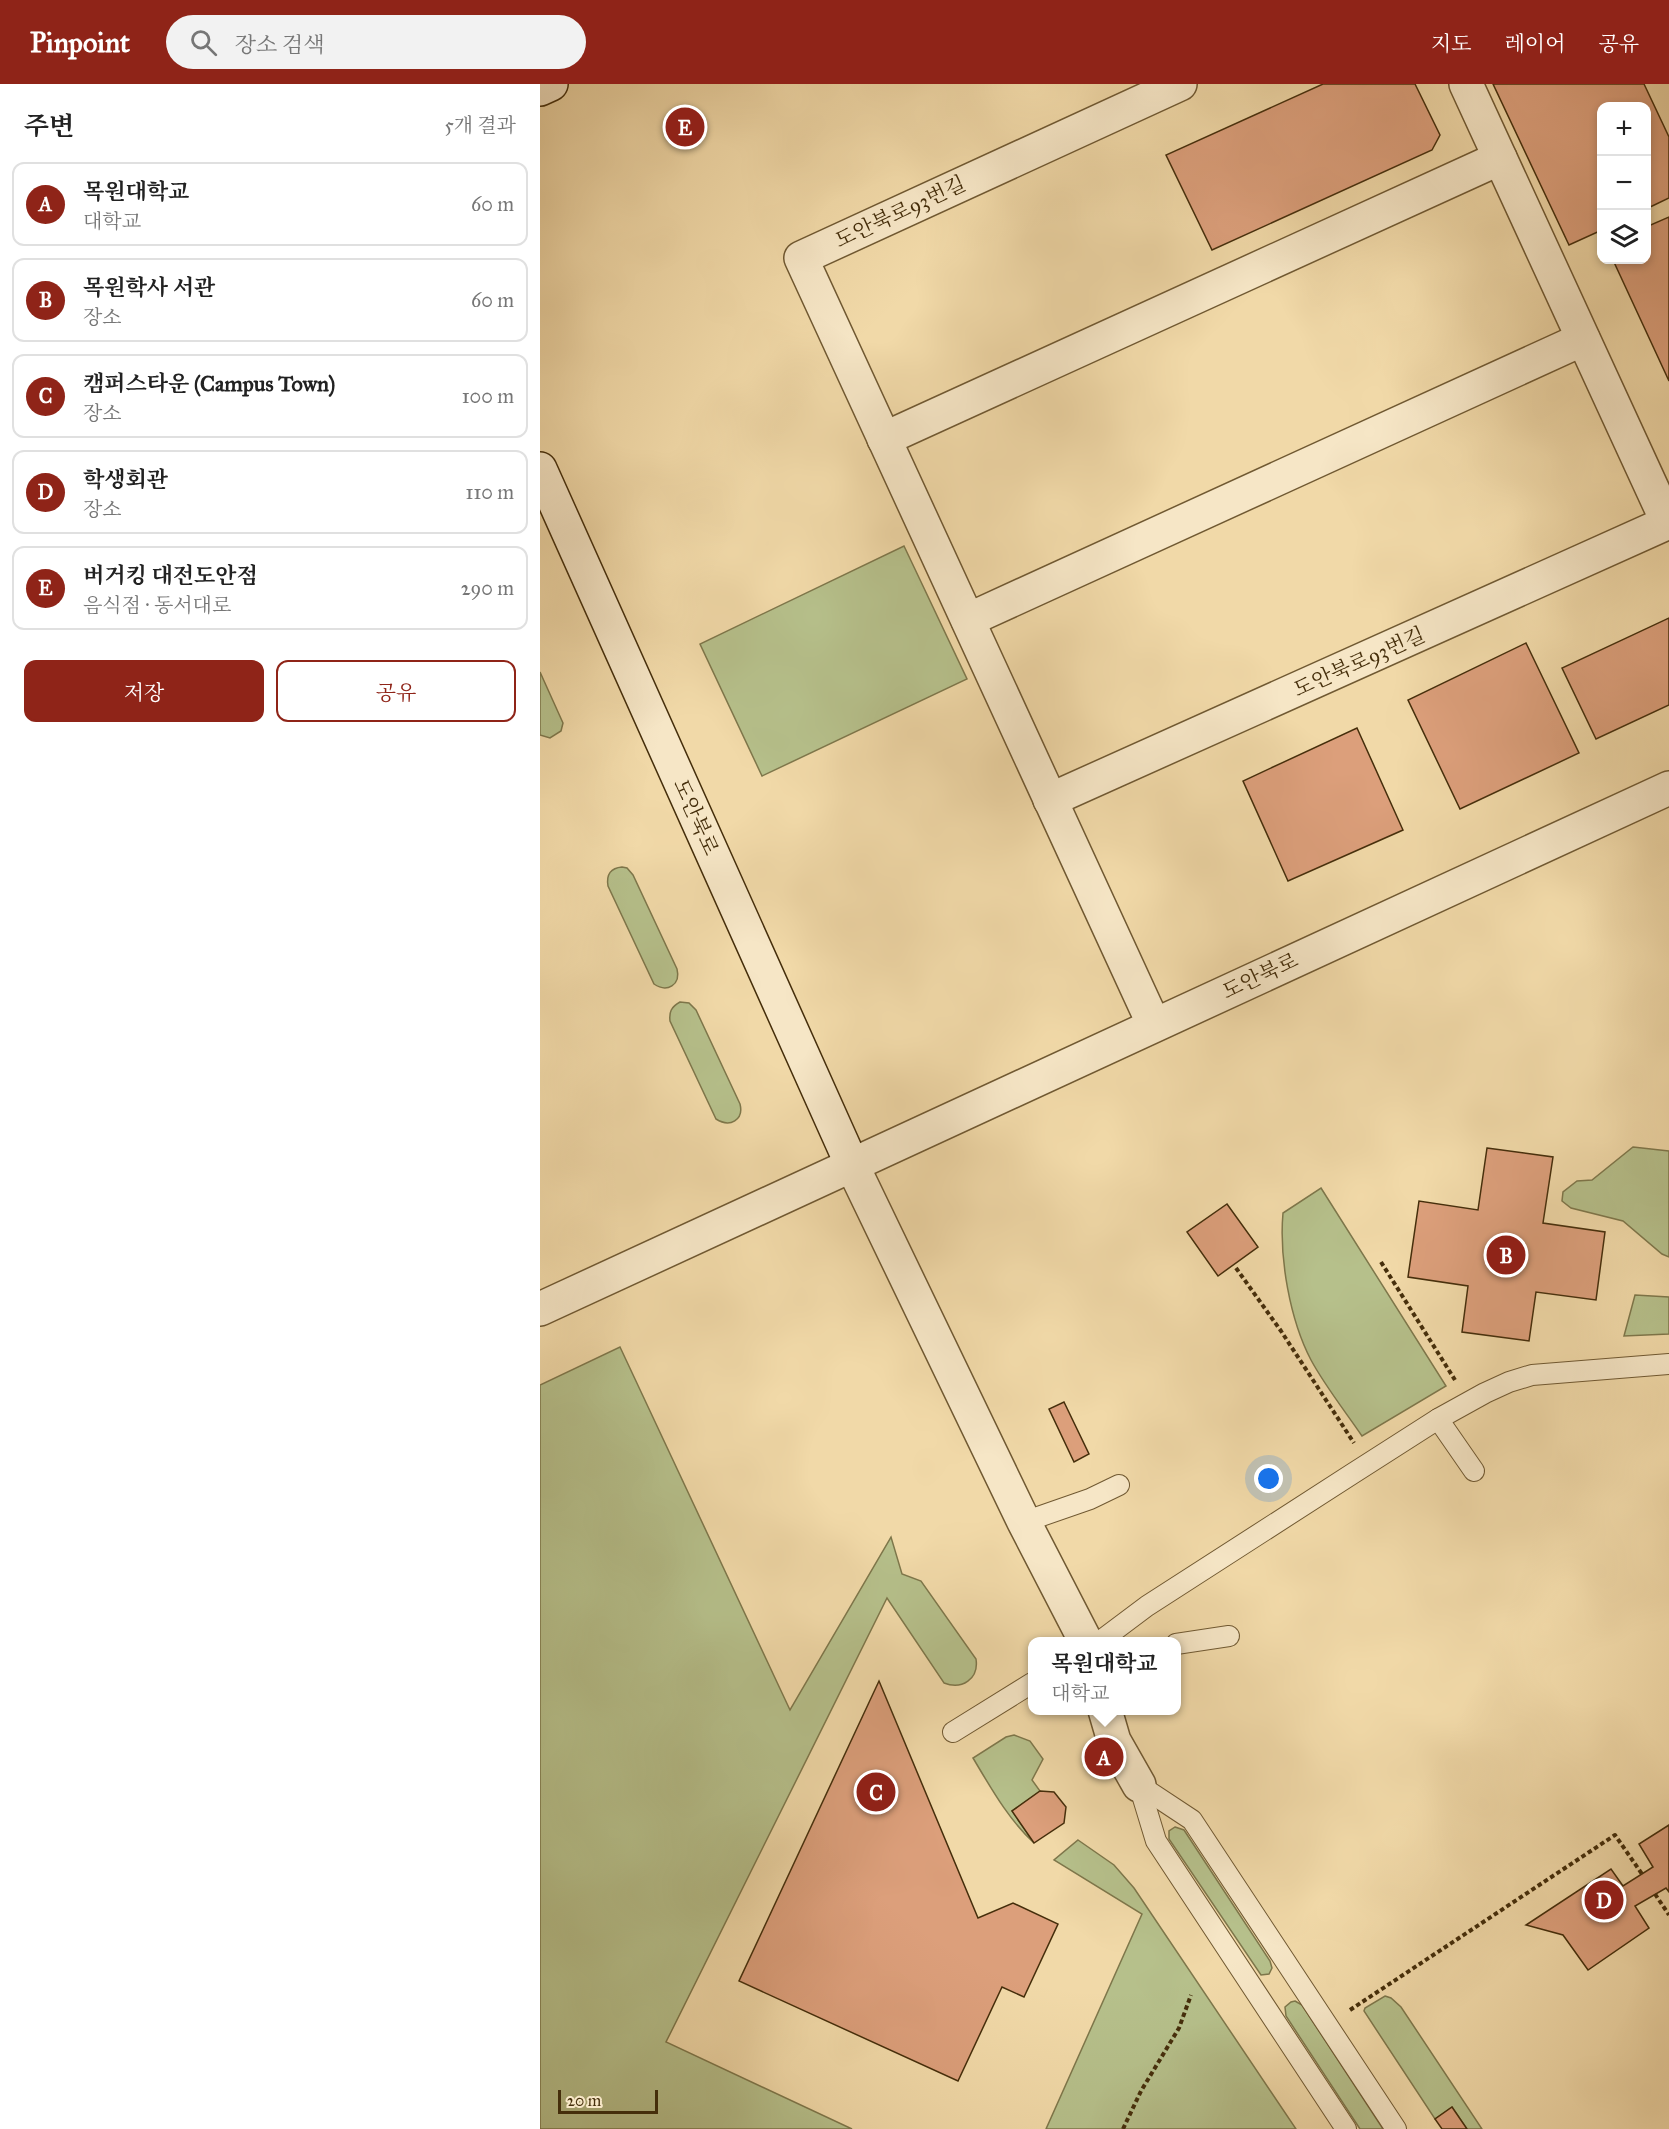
<!DOCTYPE html>
<html lang="ko">
<head>
<meta charset="utf-8">
<style>
	body { margin:0; font-family:"IM FELL Great Primer","Noto Serif KR",serif; background:#f2f2f2; color:#222 }
	.controls { position:absolute; right:18px; top:18px; display:grid; overflow:hidden; border-radius:12px; box-shadow:0 3px 9px #0003 }
	.controls button { width:54px; height:54px; display:grid; place-items:center; padding:0; border:0; border-bottom:2px solid #e0e0e0; background:#fff; color:#222; font:30px sans-serif }
	.scale { position:absolute; left:18px; bottom:15px; width:100px; box-sizing:border-box; padding-left:6px; border:3px solid #452e0b; border-top:0; font-size:16px; line-height:21px; white-space:nowrap; color:#452e0b; -webkit-text-stroke:4px #f6e6c6; paint-order:stroke }
	.you { position:absolute; left:729px; top:1395px; width:21px; height:21px; margin:-15px; border:4px solid #fff; border-radius:50%; background:#1a73e8; box-shadow:0 0 0 9px #1a73e833 }
	.badge { display:grid; place-items:center; width:39px; height:39px; border-radius:50%; background:#8f2418; color:#fff; font-size:20px; font-weight:700 }
	.pin { position:absolute; translate:-50% -50%; border:3px solid #fff; box-shadow:0 2px 6px #0006 }
	.popup { position:absolute; left:488px; top:1553px; width:153px; height:78px; box-sizing:border-box; display:grid; place-content:center; border-radius:12px; background:#fff; filter:drop-shadow(0 2px 4px #0005); font-size:20px; white-space:nowrap; color:#767676 }
	.popup b { font-size:22px; color:#222 }
	.popup::after { content:''; position:absolute; left:50%; top:100%; margin-left:-12px; border:12px solid transparent; border-top-color:#fff }
	.list { margin:0; padding:0; list-style:none }
	h2 { display:flex; justify-content:space-between; align-items:center; height:78px; margin:0; padding:0 24px; font-size:26px }
	h2 small { font-size:20px; font-weight:400; color:#767676 }
	.list li { display:grid; grid-template-columns:39px 1fr auto; gap:18px; align-items:center; box-sizing:border-box; height:84px; margin:0 12px 12px; padding:0 12px; border:2px solid #e0e0e0; border-radius:12px }
	.list b { display:block; font-size:22px; white-space:nowrap }
	.list p { margin:0; font-size:20px; white-space:nowrap; color:#767676 }
	.list em { font-size:20px; font-style:normal; color:#767676 }
	.actions { display:flex; gap:12px; padding:18px 24px }
	.actions a { flex:1; padding:14px 0; border:2px solid #8f2418; border-radius:12px; text-align:center; font-size:21px; color:#8f2418 }
	.actions .main { background:#8f2418; color:#fff }
	.icon { flex:none; width:33px; height:33px; fill:none; stroke:currentColor; stroke-width:2; stroke-linecap:round; stroke-linejoin:round }
	.map { position:relative; flex:none; width:1129px; height:2045px; overflow:hidden }
	header { display:flex; align-items:center; gap:36px; box-sizing:border-box; height:84px; padding:0 30px; background:#8f2418; color:#fff }
	header strong { font-size:28px }
	nav { display:flex; gap:33px; margin-inline-start:auto; font-size:21px }
	.search { width:420px; height:54px; background:#f2f2f2; display:flex; align-items:center; gap:15px; box-sizing:border-box; padding:0 21px; border-radius:33px; color:#767676; font-size:22px }
	main { display:flex }
	aside { flex:1; background:#fff }
	.map>svg:first-child { display:block }
	.green { fill:#b6c08b; stroke:#7e774b; stroke-width:1.5 }
	.building { fill:#dc9f7b; stroke:#452e0b; stroke-width:1.5 }
	.lines { fill:none; stroke-linecap:round; stroke-linejoin:round }
	.lane-casing { stroke:#705932; stroke-width:22 }
	.street-casing { stroke:#705932; stroke-width:36 }
	.secondary-casing { stroke:#452e0b; stroke-width:36 }
	.path { stroke:#452e0b; stroke-width:4; stroke-dasharray:4.5 3; stroke-linecap:butt }
	.lane { stroke:#f6e6c6; stroke-width:20 }
	.street { stroke:#f6e6c6; stroke-width:33 }
	.secondary { stroke:#f6e6c6; stroke-width:33 }
	.labels { text-anchor:middle; dominant-baseline:central; stroke-width:5; stroke-linejoin:round; paint-order:stroke }
	.street-label { font-size:21px; fill:#452e0b; stroke:#f6e6c6 }
</style>
</head>
<body>
<header>
<strong>Pinpoint</strong>
<div class="search"><svg class="icon" aria-label="search" viewBox="0 0 24 24"><circle cx="10" cy="10" r="6"/><path d="M15 15l6 6"/></svg>장소 검색</div>
<nav><a>지도</a><a>레이어</a><a>공유</a></nav>
</header>
<main>
<aside>
<h2>주변<small>5개 결과</small></h2>
<ul class="list">
<li><span class="badge">A</span><div><b>목원대학교</b><p>대학교</p></div><em>60 m</em></li>
<li><span class="badge">B</span><div><b>목원학사 서관</b><p>장소</p></div><em>60 m</em></li>
<li><span class="badge">C</span><div><b>캠퍼스타운 (Campus Town)</b><p>장소</p></div><em>100 m</em></li>
<li><span class="badge">D</span><div><b>학생회관</b><p>장소</p></div><em>110 m</em></li>
<li><span class="badge">E</span><div><b>버거킹 대전도안점</b><p>음식점 · 동서대로</p></div><em>290 m</em></li>
</ul>
<div class="actions"><a class="main">저장</a><a>공유</a></div>
</aside>
<div class="map">
<svg width="1129" height="2045" viewBox="0 0 1129 2045">
	<rect width="100%" height="100%" fill="#f1d9a8"/>
	<filter id="stains"><feTurbulence type="fractalNoise" baseFrequency=".00333" numOctaves="4"/><feColorMatrix values="0 0 0 0 .2 0 0 0 0 .09 0 0 0 0 .02 0 0 0 .5 -.17"/></filter>
	<radialGradient id="worn" r=".72"><stop offset=".6" stop-color="#630" stop-opacity="0"/><stop offset="1" stop-color="#630" stop-opacity=".3"/></radialGradient>
	<!-- green -->
	<g class="green">
		<path d="M364,462l63,133 -205,97 -62,-132z"/>
		<path d="M0,588l23,51 -2,8 -11,7 -10,-3z"/>
		<path d="M82,783l5,1 6,7 44,94c4,16 -10,24 -23,15l-46,-98c-2,-12 3,-18 14,-19z"/>
		<path d="M140,918l9,1 7,7 44,94c4,16 -10,24 -24,15l-46,-98c-1,-9 1,-14 10,-19z"/>
		<path d="M1093,1063l36,4v106l-7,-3 -39,-33 -52,-13 -9,-7 1,-9 14,-11 15,-1z"/>
		<path d="M781,1104l125,198 -84,50c-17,-25 -37,-50 -51,-76 -21,-40 -32,-102 -28,-147z"/>
		<path d="M1095,1211l34,2v37l-45,2z"/>
		<path d="M80,1263l170,363 101,-173 11,37 19,7 55,78c3,20 -14,31 -32,24l-57,-85 -221,444 186,87h-312v-744z"/>
		<path d="M474,1651l16,6 13,18 -11,21 8,11 -28,20 22,32c-26,-24 -43,-55 -61,-85l33,-21z"/>
		<path d="M635,1743l9,3 86,131 2,7 -3,6 -8,1 -92,-136v-8z"/>
		<path d="M538,1756l36,25 20,23 162,241h-250l96,-215 -88,-54z"/>
		<path d="M845,1912l6,2 10,9 81,122h-15l-15,-22 -17,12 -71,-108 1,-3z"/>
		<path d="M755,1917l7,4 81,124h-23l-74,-113 -1,-9 6,-5z"/>
	</g>
	<!-- building -->
	<g class="building">
		<path d="M783,0h92l25,51 -8,15 -220,100 -46,-95z"/>
		<path d="M953,0h151l25,53v61l-23,11v-103h-44v124l-33,15z"/>
		<path d="M1129,133v164l-56,-121h33v-33z"/>
		<path d="M1129,534v87l-73,34 -34,-71z"/>
		<path d="M986,559l53,110 -119,56 -52,-109z"/>
		<path d="M817,644l46,102 -115,51 -45,-100z"/>
		<path d="M947,1064l66,9 -10,66 62,9 -9,68 -60,-8 -7,49 -67,-9 6,-46 -60,-9 11,-76 59,9z"/>
		<path d="M687,1120l31,43 -40,29 -31,-44z"/>
		<path d="M524,1318l25,52 -15,8 -25,-53z"/>
		<path d="M339,1597l99,237 35,-15 45,21 -34,73 -22,-10 -44,94 -219,-100z"/>
		<path d="M500,1707l14,1 12,15 -2,16 -30,20 -22,-32z"/>
		<path d="M1129,1741v67l-3,-4 -31,18 14,22 -61,42 -25,-35 -37,-10 85,-56 12,17 30,-19 -14,-23z"/>
		<path d="M912,2023l15,22h-25l-7,-10z"/>
	</g>
	<g class="lines">
		<defs>
			<g id="lane">
				<path d="M898,1335l36,52"/>
				<path d="M484,1438l66,-23 29,-14"/>
				<path d="M559,1558l48,-36 205,-132 86,-55 47,-26 24,-11 23,-7 137,-11"/>
				<path d="M636,1560l53,-8"/>
				<path d="M413,1648l79,-49"/>
				<path d="M599,1701l53,35 204,309"/>
				<path d="M599,1701l17,56 190,288"/>
			</g>
			<g id="street">
				<path d="M926,0l202,439"/>
				<path d="M344,355l616,-281"/>
				<path d="M428,536l615,-281"/>
				<path d="M510,716l619,-278"/>
				<path d="M614,941l-353,-767 379,-174"/>
				<path d="M312,1081l172,357 62,120"/>
				<path d="M0,1225l1129,-521"/>
				<path d="M565,1626l9,31 25,44"/>
			</g>
			<g id="secondary">
				<path d="M0,5l11,-5"/>
				<path d="M0,385l312,696"/>
			</g>
		</defs>
		<!-- lane casing -->
		<use href="#lane" class="lane-casing"/>
		<!-- street casing -->
		<use href="#street" class="street-casing"/>
		<!-- secondary casing -->
		<use href="#secondary" class="secondary-casing"/>
		<!-- path -->
		<g class="path">
			<path d="M841,1178l74,118"/>
			<path d="M696,1184l45,63 73,112"/>
			<path d="M1115,1810l14,21"/>
			<path d="M810,1926l265,-175 27,39"/>
			<path d="M583,2045l18,-38 38,-63 12,-33"/>
		</g>
		<!-- lane -->
		<use href="#lane" class="lane"/>
		<!-- street -->
		<use href="#street" class="street"/>
		<!-- secondary -->
		<use href="#secondary" class="secondary"/>
	</g>
	<g class="labels">
		<!-- street labels -->
		<g class="street-label">
			<text transform="translate(360 128) rotate(-25)">도안북로93번길</text>
			<text transform="translate(819 578) rotate(-24)">도안북로93번길</text>
			<text transform="translate(156 733) rotate(66)">도안북로</text>
			<text transform="translate(720 892) rotate(-25)">도안북로</text>
		</g>
	</g>
	<rect width="100%" height="100%" filter="url(#stains)"/>
	<rect width="100%" height="100%" fill="url(#worn)"/>
</svg>
<div class="controls">
<button>+</button>
<button>−</button>
<button><svg class="icon" aria-label="layers" viewBox="0 0 24 24"><path d="M12 4l9 5-9 5-9-5zM3 14l9 5 9-5"/></svg></button>
</div>
<div class="scale">20 m</div>
<div class="you"></div>
<div class="pin badge" style="left:564px;top:1673px">A</div>
<div class="popup"><b>목원대학교</b>대학교</div>
<div class="pin badge" style="left:966px;top:1171px">B</div>
<div class="pin badge" style="left:336px;top:1708px">C</div>
<div class="pin badge" style="left:1064px;top:1816px">D</div>
<div class="pin badge" style="left:145px;top:43px">E</div>
</div>
</main>
</body>
</html>
